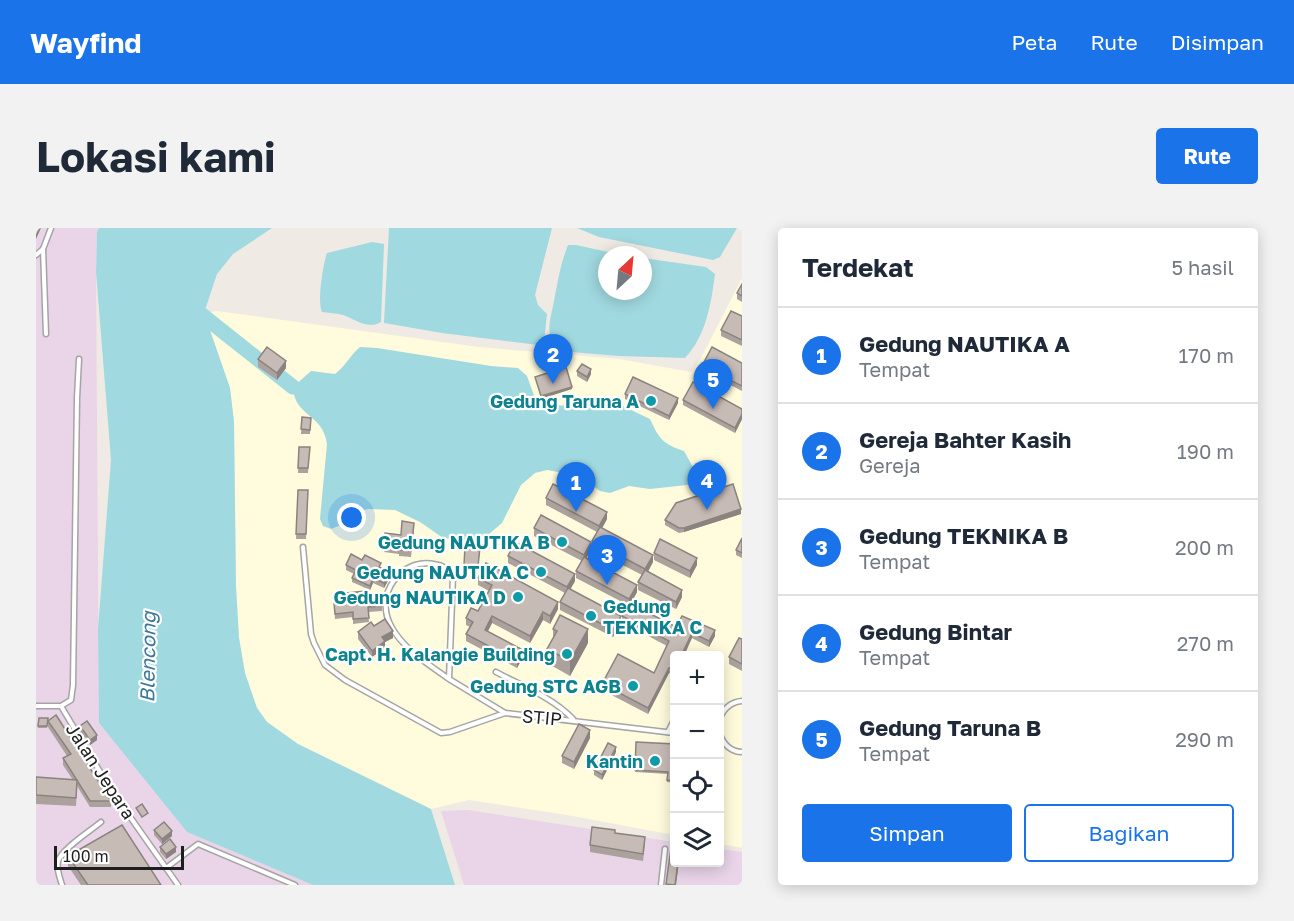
<!DOCTYPE html>
<html lang="id">
<head>
<meta charset="utf-8">
<style>
	body { margin:0; font-family:"Golos Text",sans-serif; background:#f2f2f3; color:#1f2937 }
	.controls { position:absolute; right:18px; bottom:18px; display:grid; overflow:hidden; border-radius:6px; box-shadow:0 3px 15px #0003 }
	.controls button { width:54px; height:54px; display:grid; place-items:center; padding:0; border:0; border-bottom:2px solid #e0e1e3; background:#fff; color:#1f2937; font:30px sans-serif }
	.compass { position:absolute; left:562px; top:18px; width:54px; height:54px; border-radius:50%; background:#fff; box-shadow:0 3px 15px #0003; rotate:26deg }
	.scale { position:absolute; left:18px; bottom:15px; width:130px; box-sizing:border-box; padding-left:6px; border:3px solid #1e1e1e; border-top:0; font-size:16px; line-height:21px; white-space:nowrap; color:#1e1e1e; -webkit-text-stroke:4px #fff; paint-order:stroke }
	.you { position:absolute; left:316px; top:290px; width:21px; height:21px; margin:-15px; border:4px solid #fff; border-radius:50%; background:#1a73e8; box-shadow:0 0 0 9px #1a73e833 }
	.badge { display:grid; place-items:center; width:39px; height:39px; border-radius:50%; background:#1a73e8; color:#fff; font-size:20px; font-weight:700 }
	.pin { position:absolute; translate:-50% -50px; filter:drop-shadow(0 2px 3px #0008) }
	.pin::after { content:''; position:absolute; top:32px; width:21px; height:18px; background:inherit; clip-path:polygon(0 0,100% 0,50% 100%) }
	.list { margin:0; padding:0; list-style:none }
	h2 { display:flex; justify-content:space-between; align-items:center; height:78px; margin:0; padding:0 24px; font-size:26px }
	h2 small { font-size:20px; font-weight:400; color:#747a83 }
	.list li { display:grid; grid-template-columns:39px 1fr auto; gap:18px; align-items:center; box-sizing:border-box; height:96px; padding:0 24px; border-top:2px solid #e0e1e3 }
	.list b { display:block; font-size:22px; white-space:nowrap }
	.list p { margin:0; font-size:20px; white-space:nowrap; color:#747a83 }
	.list em { font-size:20px; font-style:normal; color:#747a83 }
	.actions { display:flex; gap:12px; padding:18px 24px }
	.actions a { flex:1; padding:14px 0; border:2px solid #1a73e8; border-radius:6px; text-align:center; font-size:21px; color:#1a73e8 }
	.actions .main { background:#1a73e8; color:#fff }
	.icon { flex:none; width:33px; height:33px; fill:none; stroke:currentColor; stroke-width:2; stroke-linecap:round; stroke-linejoin:round }
	.map { position:relative; flex:none; width:706px; height:657px; overflow:hidden; border-radius:6px }
	header { display:flex; align-items:center; gap:36px; box-sizing:border-box; height:84px; padding:0 30px; background:#1a73e8; color:#fff }
	header strong { font-size:28px }
	nav { display:flex; gap:33px; margin-inline-start:auto; font-size:21px }
	.intro { display:flex; align-items:center; justify-content:space-between; box-sizing:border-box; height:144px; padding:0 36px }
	h1 { margin:0; font-size:42px }
	.button { padding:15px 27px; border-radius:6px; background:#1a73e8; color:#fff; font-size:21px; font-weight:700 }
	main { display:flex; gap:36px; padding:0 36px }
	aside { flex:1; background:#fff; border-radius:6px; box-shadow:0 3px 15px #0003 }
	.map>svg:first-child { display:block }
	.industrial { fill:#e9d4e8 }
	.education { fill:#fffbdc }
	.water { fill:#a1d9e0 }
	.lines { fill:none; stroke-linecap:round; stroke-linejoin:round }
	.river { stroke:#a1d9e0; stroke-width:15 }
	.service-casing { stroke:#a5a5a5; stroke-width:7 }
	.service { stroke:#fff; stroke-width:4 }
	.wall { fill:#aba19d }
	.shaded-wall { fill:#8b837f }
	.building { fill:#c7bbb6; stroke:#8b837f; stroke-width:1.5 }
	.culture-dot { fill:#0f9aa8; stroke:#fff; stroke-width:2 }
	.labels { text-anchor:middle; dominant-baseline:central; stroke-width:4.5; stroke-linejoin:round; paint-order:stroke }
	.culture-label { font-size:18px; font-weight:bold; fill:#0d838f; stroke:#fff; text-anchor:end }
	.street-label { font-size:18px; fill:#1e1e1e; stroke:#fff }
	.water-label { font-size:20px; font-style:italic; fill:#3d779b; stroke:#fff }
</style>
</head>
<body>
<header>
<strong>Wayfind</strong>
<nav><a>Peta</a><a>Rute</a><a>Disimpan</a></nav>
</header>
<div class="intro"><h1>Lokasi kami</h1><a class="button">Rute</a></div>
<main>
<div class="map">
<svg width="706" height="657" viewBox="0 0 706 657">
	<rect width="100%" height="100%" fill="#efeae3"/>
	<!-- industrial -->
	<g class="industrial">
		<path d="M0,0h63l-2,4 -1,40 3,451 88,109 126,53h-277z"/>
		<path d="M432,582l206,32v20h46v-13l22,3v33h-278l-23,-74z"/>
	</g>
	<!-- education -->
	<path class="education" d="M706,50v570l-22,-4v-188h-46v179l-107,-20 -98,-15 -38,9 -133,-65 -31,-22 -10,-14 -5,-12 -7,-23 -6,-35 -3,-52 -2,-164 -4,-34 -26,-75 13,-2 262,36 141,12 71,13 10,-14z"/>
	<!-- water -->
	<g class="water">
		<path d="M63,0h173l-39,26 -16,20 -13,39 26,75 4,34 2,164 3,52 6,35 12,35 10,14 31,22 133,65 24,76h-142l-126,-53 -88,-109 -1,-94 13,-169 -15,-188 1,-40z"/>
		<path d="M353,0h163l-17,67 3,10 9,9 -3,28 -6,3 -96,-12 -58,-10z"/>
		<path d="M541,0h160l-17,29 -7,3 -114,-23z"/>
		<path d="M336,14l12,2 -3,78c-14,8 -26,-3 -38,-7 -7,-2 -14,-2 -21,-3 -5,-9 1,-48 5,-59z"/>
		<path d="M532,17h8l46,10h-15v36h36v-33l63,9 9,7c-4,30 -9,62 -30,84l-66,-2 -60,-5c-5,-5 -8,-9 -9,-16 -2,-11 1,-19 3,-29 5,-24 6,-38 15,-61z"/>
		<path d="M324,119l17,1 114,18 27,2 9,8 9,25 13,4 25,1 36,-6 40,19c9,20 13,25 34,32l14,25 -11,9 -37,4 -21,-3 -19,7 -10,-2 -14,-10 -22,-8 -17,-3 -12,3 -14,12 -19,38 -13,11 -24,7 -22,-3 -23,-16 -25,-12 -27,-1 -16,4 -11,12 -10,4 -8,-3 -3,-7 7,-75c-4,-31 -33,-27 -34,-57l18,-16 24,3c11,-8 15,-19 25,-27z"/>
	</g>
	<g class="lines">
		<!-- river -->
		<path class="river" d="M156,79l101,80"/>
		<defs>
			<g id="service">
				<path d="M0,27l7,-6"/>
				<path d="M10,106l-3,-85 8,-21"/>
				<path d="M267,319l8,87 3,9 11,22 20,15 96,53 9,-1 55,-19"/>
				<path d="M460,444c26,14 56,25 77,47"/>
				<path d="M413,451c-21,-15 -46,-30 -58,-53 -17,-31 9,-68 43,-62 8,1 15,5 19,12l-4,103 56,34 169,20"/>
				<path d="M0,478h25l48,81 69,98"/>
				<path d="M25,478l10,-6 2,-15 4,-287 2,-39"/>
				<path d="M684,490c4,-10 11,-16 22,-17"/>
				<path d="M632,504l6,-12"/>
				<path d="M684,506c3,10 11,18 22,18"/>
				<path d="M130,640l32,-24 97,41"/>
				<path d="M26,657c-2,-7 -6,-16 -4,-24 4,-12 32,-30 43,-39"/>
				<path d="M625,657l4,-36"/>
			</g>
		</defs>
		<!-- service casing -->
		<use href="#service" class="service-casing"/>
		<!-- service -->
		<use href="#service" class="service"/>
	</g>
	<!-- wall -->
	<g class="wall">
		<path d="M706,56v18l-5,-3v-6z"/>
		<path d="M706,88v30l-21,-10v-6z"/>
		<path d="M222,131l28,9 -9,12 -19,-13z"/>
		<path d="M706,135v28l-40,-21v-4z"/>
		<path d="M541,143l14,3 -4,8 -10,-6z"/>
		<path d="M589,166l53,9 -9,17 -44,-21z"/>
		<path d="M647,172l59,9v10l-7,14 -52,-28z"/>
		<path d="M266,189l9,1 -1,16h-9z"/>
		<path d="M263,219h11l-2,26h-10z"/>
		<path d="M262,262h10l-2,49h-10z"/>
		<path d="M510,270l61,21 -5,9 51,34 -5,10 34,25 -6,12 -38,-19v-8l4,-7 -50,-26v-8l5,-9 -51,-27z"/>
		<path d="M705,286l-57,18 -5,1 -14,-8v-5z"/>
		<path d="M498,300l57,21 -5,9 51,34 -6,12 45,23 39,9 -6,11 -17,-9 -17,18v18l-1,1 -5,-2 -21,41 -46,-24v-6l52,-11 13,-27 -45,-24v-6l6,-11 -52,-27v-7l6,-10 -48,-25z"/>
		<path d="M378,301l-3,28 -12,-1v-2l-15,-2v-6l17,-11z"/>
		<path d="M706,310v20l-6,-3v-5z"/>
		<path d="M429,318l15,1 -2,24 -14,-1z"/>
		<path d="M618,325l43,12 -7,13 -36,-18z"/>
		<path d="M472,328l67,25 -5,9 51,33 -8,14 -53,-27v-8l5,-9 -57,-30z"/>
		<path d="M310,337l34,3 10,9 -6,11 -11,-5 -3,7 -18,-8v-4l2,-4 -8,-4z"/>
		<path d="M442,350l80,31 -8,15 -7,-4 -13,23 -38,-20 -4,8 35,26 -6,11 -51,-27v-7l4,-7 -4,-2v-7l12,-7 11,-20 -11,-6z"/>
		<path d="M346,367v16l-14,1 1,10 -16,2v-7l-18,2 -1,-16 13,-2 20,-5z"/>
		<path d="M338,398l19,12 -8,4v6l-13,9 -14,-18v-7z"/>
		<path d="M517,401l35,14 -18,33 -23,-13v-14l6,-11z"/>
		<path d="M706,411v32l-13,-7v-7z"/>
		<path d="M3,490h9l-1,10h-9z"/>
		<path d="M12,493l63,80v6h-21l-13,-21 -1,20 -40,-2v-27l37,3 -10,-15v-7l4,-2 -19,-29z"/>
		<path d="M44,498l17,14 -7,5 -10,-14z"/>
		<path d="M554,510l-16,31 -12,-6v-7z"/>
		<path d="M600,514l39,2v39l-8,-1 1,-8 -33,-2z"/>
		<path d="M580,524l-14,28 -8,-5v-5z"/>
		<path d="M118,602l18,6 -10,8 -8,-9z"/>
		<path d="M609,616l-2,17 -53,-9v-7z"/>
		<path d="M124,619l16,5 -10,7 -6,-7z"/>
		<path d="M32,628l93,29h-80l-13,-19z"/>
	</g>
	<!-- shaded-wall -->
	<g class="shaded-wall">
		<path d="M3,0h2l-5,11v-5z"/>
		<path d="M250,133v7l-9,12v-7z"/>
		<path d="M555,141v5l-4,8v-5z"/>
		<path d="M536,159v2l-31,10v-3z"/>
		<path d="M642,170v5l-9,17v-4z"/>
		<path d="M706,186v5l-7,14v-5z"/>
		<path d="M705,281v5l-57,18v-4z"/>
		<path d="M571,284v7l-8,15v-8z"/>
		<path d="M555,314v7l-7,13v-7z"/>
		<path d="M617,327v7l-8,14v-7z"/>
		<path d="M661,330v7l-7,13v-7z"/>
		<path d="M354,344v5l-6,11v-5z"/>
		<path d="M539,346v7l-8,14v-8z"/>
		<path d="M337,350v5l-3,7v-4z"/>
		<path d="M601,357v7l-8,14v-7z"/>
		<path d="M646,362v7l-6,12v-7z"/>
		<path d="M522,374v7l-8,15v-8z"/>
		<path d="M507,384v8l-13,23v-7z"/>
		<path d="M456,388v7l-7,14v-7z"/>
		<path d="M585,388v7l-8,14v-7z"/>
		<path d="M552,401v14l-18,33v-15z"/>
		<path d="M679,402v6l-6,11v-6z"/>
		<path d="M357,403v7l-8,4v6l-13,9v-6l10,-14z"/>
		<path d="M656,405v5l-8,18h-3z"/>
		<path d="M487,422v7l-6,11v-7z"/>
		<path d="M633,440v5l-21,41v-6z"/>
		<path d="M554,502v8l-16,31v-7z"/>
		<path d="M61,507v5l-7,5v-5z"/>
		<path d="M580,519v5l-14,28v-5z"/>
		<path d="M136,603v5l-10,8v-5z"/>
		<path d="M140,619v5l-10,7v-5z"/>
		<path d="M642,634h1l-3,23h-1z"/>
	</g>
	<!-- building -->
	<g class="building">
		<path d="M706,56v12l-5,-3z"/>
		<path d="M695,83l11,5v24l-21,-10z"/>
		<path d="M231,119l19,14 -9,12 -19,-14z"/>
		<path d="M676,119l30,16v23l-40,-20z"/>
		<path d="M546,136l9,5 -4,8 -10,-6z"/>
		<path d="M530,139l6,20 -31,9 -6,-19z"/>
		<path d="M597,149l45,21 -9,18 -44,-22z"/>
		<path d="M657,154l49,27v5l-7,14 -52,-28z"/>
		<path d="M266,189l9,1 -1,12 -9,-1z"/>
		<path d="M263,219h11l-2,21h-10z"/>
		<path d="M517,256l54,28 -8,14 -53,-28z"/>
		<path d="M697,256l8,25 -57,19h-5l-14,-8 11,-17z"/>
		<path d="M262,262h10l-2,44h-10z"/>
		<path d="M505,287l50,27 -7,13 -50,-27z"/>
		<path d="M366,293l12,2 -3,28 -12,-1v-3l-15,-1 1,-13 16,2z"/>
		<path d="M564,299l53,28 -8,14 -53,-28z"/>
		<path d="M706,310v15l-6,-3z"/>
		<path d="M624,311l37,19 -7,13 -36,-18z"/>
		<path d="M479,314l60,32 -8,13 -59,-31z"/>
		<path d="M429,318l15,1 -2,19 -14,-1z"/>
		<path d="M315,326l11,6 3,-5 16,8 -2,4 11,5 -6,11 -11,-5 -3,8 -18,-8 4,-8 -10,-5z"/>
		<path d="M548,329l53,28 -8,14 -53,-28z"/>
		<path d="M450,335l72,39 -8,14 -7,-4 -13,24 -38,-20 -7,14 38,20 -6,11 -51,-27 7,-12 -7,-4 5,-10 7,3 14,-26 -14,-7z"/>
		<path d="M609,342l37,20 -6,12 -38,-20z"/>
		<path d="M532,360l53,28 -8,14 -53,-28z"/>
		<path d="M331,363l-3,6 18,-2v11l-14,1 1,11 -16,1v-7l-18,2 -1,-11 13,-2v-8z"/>
		<path d="M593,375l47,24 6,-11 33,14 -6,11 -17,-8 -11,23h-6l-1,14 -5,-2 -21,40 -46,-24 16,-30 36,19 15,-32 -47,-25z"/>
		<path d="M524,387l28,14 -18,32 -23,-12 10,-18 -4,-2z"/>
		<path d="M349,391l8,12 -11,6 3,4 -13,10 -14,-19 13,-10 3,4z"/>
		<path d="M703,410l3,1v25l-13,-7z"/>
		<path d="M20,487l55,86h-21l-27,-43 8,-4 -23,-33z"/>
		<path d="M3,490h9l-1,8h-9z"/>
		<path d="M51,493l10,14 -7,5 -10,-14z"/>
		<path d="M543,496l11,6 -16,32 -12,-6z"/>
		<path d="M600,514l39,2v37l-8,-1 1,-8 -33,-2z"/>
		<path d="M572,515l8,4 -14,28 -8,-5z"/>
		<path d="M0,549l41,3 -1,18 -40,-3z"/>
		<path d="M106,576l6,9 -6,4 -6,-9z"/>
		<path d="M128,594l8,9 -10,8 -8,-9z"/>
		<path d="M86,597l39,60h-73l-20,-29z"/>
		<path d="M556,599l23,3v3l30,4 -2,17 -53,-9z"/>
		<path d="M134,611l6,8 -10,7 -6,-7z"/>
		<path d="M636,613h3v21h3l-3,23 -9,-1z"/>
	</g>
	<!-- markers -->
	<g class="culture-dot">
		<circle cx="615" cy="173" r="6"/>
		<circle cx="526" cy="314" r="6"/>
		<circle cx="505" cy="344" r="6"/>
		<circle cx="482" cy="369" r="6"/>
		<circle cx="555" cy="388" r="6"/>
		<circle cx="531" cy="426" r="6"/>
		<circle cx="597" cy="458" r="6"/>
		<circle cx="619" cy="533" r="6"/>
	</g>
	<g class="labels">
		<!-- culture labels -->
		<g class="culture-label">
			<text x="603" y="173">Gedung Taruna A</text>
			<text x="514" y="314">Gedung NAUTIKA B</text>
			<text x="493" y="344">Gedung NAUTIKA C</text>
			<text x="470" y="369">Gedung NAUTIKA D</text>
			<text x="567" y="378" text-anchor="start">Gedung<tspan x="567" dy="21">TEKNIKA C</tspan></text>
			<text x="519" y="426">Capt. H. Kalangie Building</text>
			<text x="585" y="458">Gedung STC AGB</text>
			<text x="607" y="533">Kantin</text>
		</g>
		<!-- street labels -->
		<g class="street-label">
			<text transform="translate(506 489) rotate(5)">STIP</text>
			<text transform="translate(65 543) rotate(57)">Jalan Jepara</text>
		</g>
		<!-- water labels -->
		<g class="water-label">
			<text transform="translate(111 429) rotate(-89)">Blencong</text>
		</g>
	</g>
</svg>
<div class="controls">
<button>+</button>
<button>−</button>
<button><svg class="icon" aria-label="locate" viewBox="0 0 24 24"><circle cx="12" cy="12" r="6"/><path d="M12 2v4M12 18v4M2 12h4M18 12h4"/></svg></button>
<button><svg class="icon" aria-label="layers" viewBox="0 0 24 24"><path d="M12 4l9 5-9 5-9-5zM3 14l9 5 9-5"/></svg></button>
</div>
<svg class="compass" viewBox="-18 -18 36 36"><path d="M0-13l5 13h-10z" fill="#e53935"/><path d="M0 13l5-13h-10z" fill="#747a83"/></svg>
<div class="scale">100 m</div>
<div class="you"></div>
<div class="pin badge" style="left:540px;top:284px">1</div>
<div class="pin badge" style="left:517px;top:156px">2</div>
<div class="pin badge" style="left:571px;top:357px">3</div>
<div class="pin badge" style="left:671px;top:282px">4</div>
<div class="pin badge" style="left:677px;top:181px">5</div>
</div>
<aside>
<h2>Terdekat<small>5 hasil</small></h2>
<ul class="list">
<li><span class="badge">1</span><div><b>Gedung NAUTIKA A</b><p>Tempat</p></div><em>170 m</em></li>
<li><span class="badge">2</span><div><b>Gereja Bahter Kasih</b><p>Gereja</p></div><em>190 m</em></li>
<li><span class="badge">3</span><div><b>Gedung TEKNIKA B</b><p>Tempat</p></div><em>200 m</em></li>
<li><span class="badge">4</span><div><b>Gedung Bintar</b><p>Tempat</p></div><em>270 m</em></li>
<li><span class="badge">5</span><div><b>Gedung Taruna B</b><p>Tempat</p></div><em>290 m</em></li>
</ul>
<div class="actions"><a class="main">Simpan</a><a>Bagikan</a></div>
</aside>
</main>
</body>
</html>
